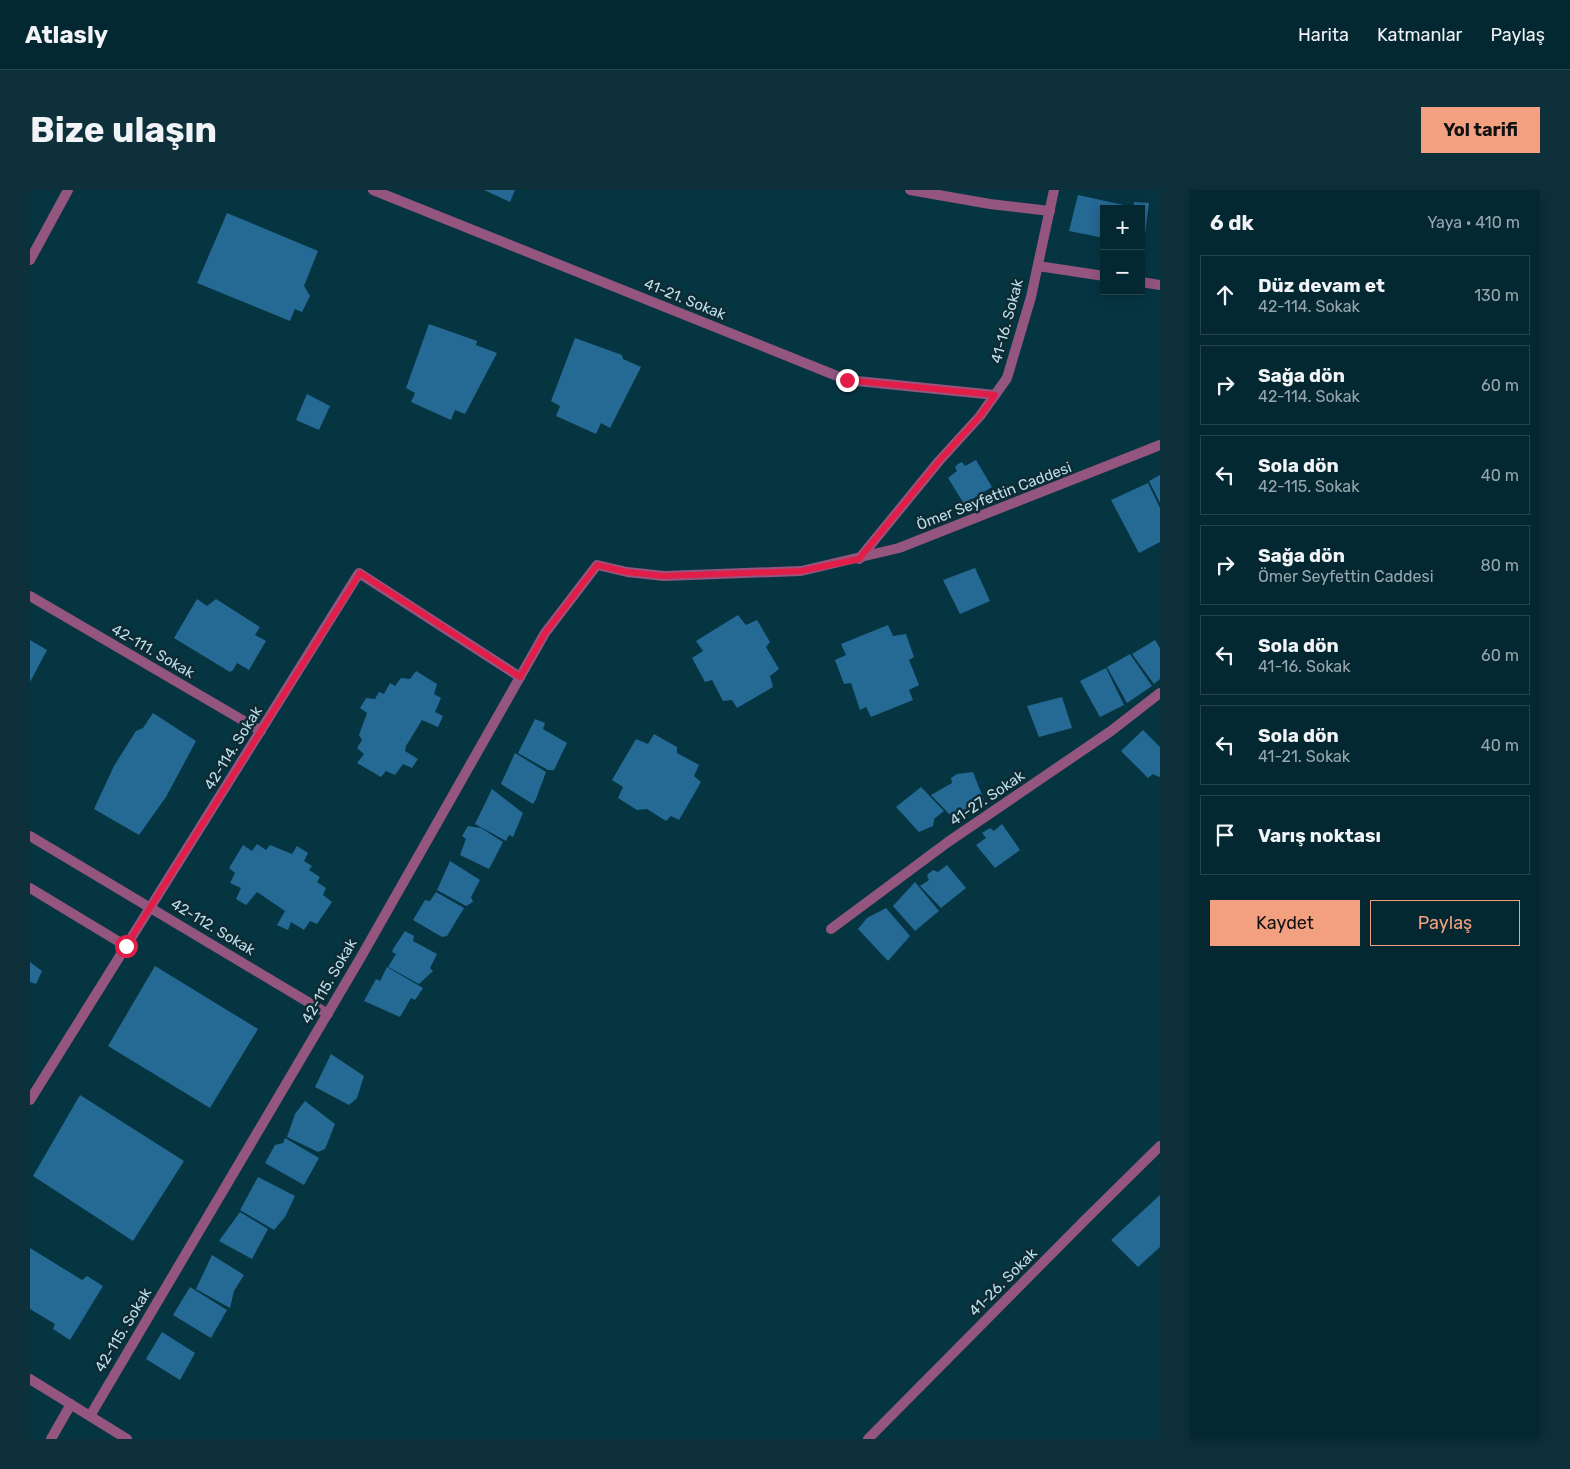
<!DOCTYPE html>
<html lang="tr">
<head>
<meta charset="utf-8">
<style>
	body { margin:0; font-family:Rubik,sans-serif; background:#0d303a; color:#f1f3f6 }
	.controls { position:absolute; right:15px; top:15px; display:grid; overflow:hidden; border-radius:0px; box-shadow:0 2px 12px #0003 }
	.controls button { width:45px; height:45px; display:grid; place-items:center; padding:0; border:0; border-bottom:1px solid #25444d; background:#042832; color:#f1f3f6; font:25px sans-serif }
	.stop { position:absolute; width:15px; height:15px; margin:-11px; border:4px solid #e11d48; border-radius:50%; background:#fff }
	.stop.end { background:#e11d48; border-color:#fff; box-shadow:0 1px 5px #0008 }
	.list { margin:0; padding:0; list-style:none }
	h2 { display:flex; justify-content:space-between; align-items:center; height:65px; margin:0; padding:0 20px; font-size:21px }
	h2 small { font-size:16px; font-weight:400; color:#97a6ac }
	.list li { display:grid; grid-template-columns:32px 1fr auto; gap:15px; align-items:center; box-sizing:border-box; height:80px; margin:0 10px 10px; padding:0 10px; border:1px solid #25444d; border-radius:0px }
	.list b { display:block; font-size:19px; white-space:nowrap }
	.list p { margin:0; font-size:16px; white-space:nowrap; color:#97a6ac }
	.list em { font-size:16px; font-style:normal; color:#97a6ac }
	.actions { display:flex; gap:10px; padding:15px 20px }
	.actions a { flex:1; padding:11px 0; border:1px solid #f3a081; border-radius:0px; text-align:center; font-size:18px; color:#f3a081 }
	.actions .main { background:#f3a081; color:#111 }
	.icon { flex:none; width:28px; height:28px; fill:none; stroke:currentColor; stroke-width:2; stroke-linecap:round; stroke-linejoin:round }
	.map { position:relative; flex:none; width:1130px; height:1249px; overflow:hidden; border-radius:0px }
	header { display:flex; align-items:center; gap:30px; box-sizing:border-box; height:70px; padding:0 25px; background:#042832; border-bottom:1px solid #25444d }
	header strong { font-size:24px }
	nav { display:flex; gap:28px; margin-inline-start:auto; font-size:18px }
	.intro { display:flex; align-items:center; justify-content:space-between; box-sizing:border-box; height:120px; padding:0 30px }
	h1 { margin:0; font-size:35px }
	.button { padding:12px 22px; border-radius:0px; background:#f3a081; color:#111; font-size:18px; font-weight:700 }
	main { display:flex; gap:30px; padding:0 30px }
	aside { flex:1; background:#042832; border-radius:0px; box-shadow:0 2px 12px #0003 }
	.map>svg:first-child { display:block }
	.building { fill:#256995 }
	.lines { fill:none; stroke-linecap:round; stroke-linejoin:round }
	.minor { stroke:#94557f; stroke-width:10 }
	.tertiary { stroke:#94557f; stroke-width:10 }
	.route { stroke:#e11d48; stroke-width:6 }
	.labels { text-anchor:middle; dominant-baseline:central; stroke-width:5; stroke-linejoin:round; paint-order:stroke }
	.street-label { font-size:15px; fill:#b9dfec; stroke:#102a32 }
</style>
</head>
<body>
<header>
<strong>Atlasly</strong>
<nav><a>Harita</a><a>Katmanlar</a><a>Paylaş</a></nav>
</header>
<div class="intro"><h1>Bize ulaşın</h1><a class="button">Yol tarifi</a></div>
<main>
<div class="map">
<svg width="1130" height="1249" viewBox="0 0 1130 1249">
	<rect width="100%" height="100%" fill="#063542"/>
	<!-- building -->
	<g class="building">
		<path d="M454,0h31l-5,12z"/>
		<path d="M1048,5l46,10v4h-20v29l-35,-7z"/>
		<path d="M1104,12l15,1 -5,39h-3v-33h-8z"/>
		<path d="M197,23l91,38 -14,35 6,10 -8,16 -7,-3 -5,12 -93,-38z"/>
		<path d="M399,134l48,17 -1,4 21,8 -32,61 -10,-4 -4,10 -40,-18 4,-9 -9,-5z"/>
		<path d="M545,148l47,17 1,4 18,8 -31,61 -9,-5 -5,11 -40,-18 4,-10 -9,-5z"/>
		<path d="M277,204l23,12 -11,24 -23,-10z"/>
		<path d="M946,270l16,27 -28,17 -16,-26 9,-7 -2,-4 3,-3 4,-2 3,4z"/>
		<path d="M1130,285v28l-11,-22z"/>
		<path d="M1118,293l12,25v34l-21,11 -28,-53z"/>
		<path d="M945,378l15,33 -30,13 -17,-34z"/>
		<path d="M167,409l10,7 9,-7 44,28 -5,8 11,6 -17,29 -12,-7 -4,7 -3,2 -56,-34z"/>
		<path d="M708,425l8,10 11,-5 13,22 -4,5 13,22 -9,7 3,11 -36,21 -5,-8 -9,1 -11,-21 -7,2 -13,-24 11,-7 -7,-10z"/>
		<path d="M858,435l5,11 13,-2 8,23 -5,3 10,25 -10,5 4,10 -42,17 -5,-10 -6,3 -9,-27 -7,1 -9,-24 11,-5 -5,-11z"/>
		<path d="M0,450l17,10 -17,32z"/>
		<path d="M1125,450l5,8v31l-6,5 -22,-30z"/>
		<path d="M1100,464l22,32 -25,17 -20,-36z"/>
		<path d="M1076,478l18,37 -24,12 -20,-36z"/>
		<path d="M386,481l21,13 -3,10 7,4 -6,14 8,4 -5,11 -16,-7 -16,26 -1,5 13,8 -6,9 -9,-4 -8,11 -9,-4 -5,6 -24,-14 7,-9 -7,-6 5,-8 -3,-5 8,-22 -7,-5 6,-10 9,1 4,-7 5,2 6,-11 5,3 6,-8 9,1z"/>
		<path d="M1032,507l10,31 -33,9 -12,-31z"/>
		<path d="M123,523l43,28 -30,56 -27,38 -45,-26 20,-43 22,-35 7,-3z"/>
		<path d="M505,529l10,4 -2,6 24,14 -13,27h-6l-30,-17z"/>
		<path d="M1113,540l17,17v29l-1,1 -6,-3 -5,4 -27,-27z"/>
		<path d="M624,544l23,13v6l22,12 -5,11 7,6 -22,38 -8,-4 -5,5 -19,-12 -10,1 -19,-12 5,-11 -11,-7 24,-41 12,5z"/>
		<path d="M485,563l31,19 -10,27 -3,5 -32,-20z"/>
		<path d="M943,582l11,28 -33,16 -20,-21 21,-12 -1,-5 6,-4z"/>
		<path d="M891,597l23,24 -10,8 -1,7 -14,6 -23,-25z"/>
		<path d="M462,599l31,24 -10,24 -4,-2 -3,6 -31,-17z"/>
		<path d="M972,634l18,26 -25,18 -19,-23 10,-7 -4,-5 8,-5 4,3z"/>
		<path d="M438,636l13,2 22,14 -14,27 -29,-14 6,-16 -4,-3z"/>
		<path d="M227,654l9,6 4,-5 22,9 5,-8 11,7 -4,8 8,5 -3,4 11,7 -3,5 9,6 -3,7 9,7 -15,22 -7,-3 -6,9 -13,-8 -3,8 -11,-5 8,-14 -28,-19 -11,13 -10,-6 5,-11 -11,-5 5,-10 -6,-5 14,-23 9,6z"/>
		<path d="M420,671l30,19 -9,17 2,5 -7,4 -29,-16z"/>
		<path d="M917,675l19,23 -25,20 -21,-22 9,-6 -2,-5 6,-5 5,2z"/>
		<path d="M885,692l24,29 -24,20 -22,-25z"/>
		<path d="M406,702l28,16 -17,28 -5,1 -29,-17 12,-20 5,1z"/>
		<path d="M856,718l24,28 -22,25 -30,-32 9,-11z"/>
		<path d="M375,741l9,5 -1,5 24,13 -7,14 3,3 -14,13 -31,-17 8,-13 -4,-2 1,-3z"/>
		<path d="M0,772l12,9 -6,13 -6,-2z"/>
		<path d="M125,776l103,63 -48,79 -102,-62z"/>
		<path d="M357,777l36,21 -8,12 -4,-2 -11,19 -36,-16 12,-22 4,2z"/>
		<path d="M301,864l33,22 -7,22 -8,7 -34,-18z"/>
		<path d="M50,905l104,66 -51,80 -100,-65z"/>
		<path d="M275,911l30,23 -10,25 -7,3 -31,-15 8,-23z"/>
		<path d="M255,948l34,20 -15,27 -39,-22 10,-18 8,-2z"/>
		<path d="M228,987l37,19 -10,21 -11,13 -34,-20z"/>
		<path d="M1130,1005v52l-22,20 -27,-27z"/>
		<path d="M210,1022l28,17 -16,30 -33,-18z"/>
		<path d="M0,1058l52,32 5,-4 16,10 -33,54 -17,-11 2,-5 -25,-15z"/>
		<path d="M182,1065l32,20 -10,16 -4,17 -34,-19z"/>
		<path d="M160,1097l37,23 -16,28 -38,-23z"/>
		<path d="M132,1142l33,21 -15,27 -34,-21z"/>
	</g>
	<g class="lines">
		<!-- minor -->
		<g class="minor">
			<path d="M343,0l474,190 148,15"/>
			<path d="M880,0l80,14 60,7"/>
			<path d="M1008,76l66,10"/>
			<path d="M1111,92l19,3"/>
			<path d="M829,369l80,-98 41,-45 27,-38 24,-81 23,-107"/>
			<path d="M0,406l231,135"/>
			<path d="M0,646l298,178"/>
			<path d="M0,698l96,58"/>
			<path d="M801,739l117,-87 163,-111 49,-38"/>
			<path d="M0,910l329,-527 161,104"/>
			<path d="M0,1189l97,60"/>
			<path d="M60,1226l271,-459 184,-324 52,-68 30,7 37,4 137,-5 98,-23 261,-103"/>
			<path d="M21,1249l20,-35"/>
			<path d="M838,1249l217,-219 75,-74"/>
		</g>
		<!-- tertiary -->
		<path class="tertiary" d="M0,70l38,-70"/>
	</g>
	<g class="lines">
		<!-- route -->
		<path class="route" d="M96,756l234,-373 160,104 25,-44 52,-68 30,7 37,4 137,-5 58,-12 80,-98 41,-45 15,-21 -148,-15"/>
	</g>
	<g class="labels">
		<!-- street labels -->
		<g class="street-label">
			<text transform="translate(655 109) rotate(22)">41-21. Sokak</text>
			<text transform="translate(977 131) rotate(-75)">41-16. Sokak</text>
			<text transform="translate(964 306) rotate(-21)">Ömer Seyfettin Caddesi</text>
			<text transform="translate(123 461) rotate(30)">42-111. Sokak</text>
			<text transform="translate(203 558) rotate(-58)">42-114. Sokak</text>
			<text transform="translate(957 608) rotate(-34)">41-27. Sokak</text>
			<text transform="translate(183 737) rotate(31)">42-112. Sokak</text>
			<text transform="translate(299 791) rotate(-60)">42-115. Sokak</text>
			<text transform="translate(973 1092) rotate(-45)">41-26. Sokak</text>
			<text transform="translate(93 1140) rotate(-59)">42-115. Sokak</text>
		</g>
	</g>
</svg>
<div class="controls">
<button>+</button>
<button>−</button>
</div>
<div class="stop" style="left:96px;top:756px"></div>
<div class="stop end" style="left:817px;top:190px"></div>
</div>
<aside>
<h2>6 dk<small>Yaya · 410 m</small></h2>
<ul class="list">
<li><svg class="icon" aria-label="ahead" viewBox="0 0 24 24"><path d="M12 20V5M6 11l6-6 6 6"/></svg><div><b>Düz devam et</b><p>42-114. Sokak</p></div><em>130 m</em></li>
<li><svg class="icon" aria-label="right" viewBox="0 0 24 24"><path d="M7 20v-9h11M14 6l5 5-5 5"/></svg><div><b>Sağa dön</b><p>42-114. Sokak</p></div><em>60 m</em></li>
<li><svg class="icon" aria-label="left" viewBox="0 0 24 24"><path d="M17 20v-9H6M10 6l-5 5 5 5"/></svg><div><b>Sola dön</b><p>42-115. Sokak</p></div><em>40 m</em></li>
<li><svg class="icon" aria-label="right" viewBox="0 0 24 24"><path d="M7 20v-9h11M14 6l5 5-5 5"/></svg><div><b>Sağa dön</b><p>Ömer Seyfettin Caddesi</p></div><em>80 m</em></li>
<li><svg class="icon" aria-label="left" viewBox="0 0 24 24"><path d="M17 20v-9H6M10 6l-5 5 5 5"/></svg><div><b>Sola dön</b><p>41-16. Sokak</p></div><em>60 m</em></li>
<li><svg class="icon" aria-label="left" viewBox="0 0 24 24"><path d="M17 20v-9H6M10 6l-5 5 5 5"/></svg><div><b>Sola dön</b><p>41-21. Sokak</p></div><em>40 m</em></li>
<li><svg class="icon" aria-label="arrive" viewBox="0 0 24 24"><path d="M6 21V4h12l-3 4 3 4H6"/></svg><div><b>Varış noktası</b></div></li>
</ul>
<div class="actions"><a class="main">Kaydet</a><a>Paylaş</a></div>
</aside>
</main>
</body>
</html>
